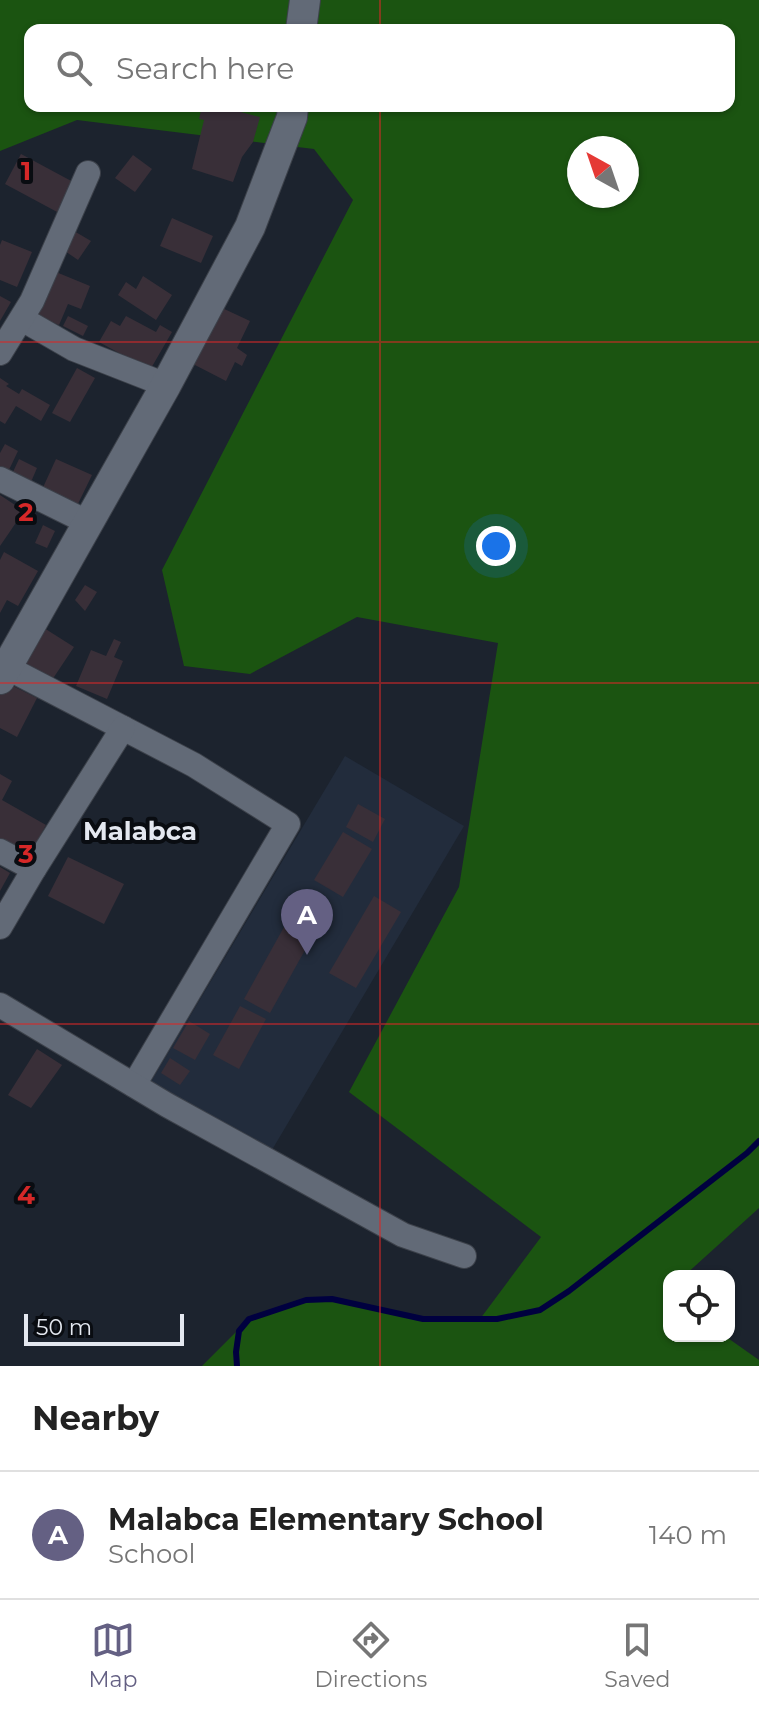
<!DOCTYPE html>
<html lang="en">
<head>
<meta charset="utf-8">
<style>
	body { margin:0; font-family:Montserrat,sans-serif; background:#f6f6f6; color:#222 }
	.controls { position:absolute; right:24px; bottom:24px; display:grid; overflow:hidden; border-radius:16px; box-shadow:0 2px 6px #0004 }
	.controls button { width:72px; height:72px; display:grid; place-items:center; padding:0; border:0; border-bottom:2px solid #e0e0e0; background:#fff; color:#222; font:40px sans-serif }
	.compass { position:absolute; left:567px; top:136px; width:72px; height:72px; border-radius:50%; background:#fff; box-shadow:0 2px 6px #0004; rotate:320deg }
	.scale { position:absolute; left:24px; bottom:20px; width:160px; box-sizing:border-box; padding-left:8px; border:4px solid #e4e8f0; border-top:0; font-size:22px; line-height:28px; white-space:nowrap; color:#e4e8f0; -webkit-text-stroke:6px #090c11; paint-order:stroke }
	.you { position:absolute; left:496px; top:546px; width:28px; height:28px; margin:-20px; border:6px solid #fff; border-radius:50%; background:#1a73e8; box-shadow:0 0 0 12px #1a73e833 }
	.badge { display:grid; place-items:center; width:52px; height:52px; border-radius:50%; background:#646083; color:#fff; font-size:26px; font-weight:700 }
	.pin { position:absolute; translate:-50% -66px; filter:drop-shadow(0 2px 4px #0008) }
	.pin::after { content:''; position:absolute; top:42px; width:28px; height:24px; background:inherit; clip-path:polygon(0 0,100% 0,50% 100%) }
	.list { margin:0; padding:0; list-style:none }
	h2 { display:flex; justify-content:space-between; align-items:center; height:104px; margin:0; padding:0 32px; font-size:34px }
	h2 small { font-size:26px; font-weight:400; color:#767676 }
	.list li { display:grid; grid-template-columns:52px 1fr auto; gap:24px; align-items:center; box-sizing:border-box; height:128px; padding:0 32px; border-top:2px solid #e0e0e0 }
	.list b { display:block; font-size:30px; white-space:nowrap }
	.list p { margin:0; font-size:26px; white-space:nowrap; color:#767676 }
	.list em { font-size:26px; font-style:normal; color:#767676 }
	.icon { flex:none; width:44px; height:44px; fill:none; stroke:currentColor; stroke-width:2; stroke-linecap:round; stroke-linejoin:round }
	.map { position:relative; flex:none; width:759px; height:1366px; overflow:hidden }
	.search { position:absolute; background:#fff; box-shadow:0 2px 6px #0004; left:24px; right:24px; top:24px; height:88px; display:flex; align-items:center; gap:20px; box-sizing:border-box; padding:0 28px; border-radius:16px; color:#767676; font-size:30px }
	.sheet { height:232px; background:#fff }
	nav { display:flex; justify-content:space-around; align-items:center; box-sizing:border-box; height:112px; border-top:2px solid #e0e0e0; background:#fff; font-size:22px; color:#767676 }
	nav a { display:grid; justify-items:center; gap:4px }
	nav .on { color:#646083 }
	.map>svg:first-child { display:block }
	.built { fill:#222c3c }
	.green { fill:#1b5411; fill-rule:evenodd }
	.lines { fill:none; stroke-linecap:round; stroke-linejoin:round }
	.stream { stroke:#00003f; stroke-width:6 }
	.building { fill:#392f38 }
	.minor-casing { stroke:#3c414a; stroke-width:26 }
	.tertiary-casing { stroke:#3c414a; stroke-width:32 }
	.minor { stroke:#626a77; stroke-width:24 }
	.tertiary { stroke:#626a77; stroke-width:30 }
	.grid { fill:none; stroke:#d62828; stroke-width:2; stroke-opacity:0.55 }
	.labels { text-anchor:middle; dominant-baseline:central; stroke-width:8; stroke-linejoin:round; paint-order:stroke }
	.quarter-label { font-size:26px; font-weight:bold; fill:#e4e8f0; stroke:#090c11 }
	.grid-label { font-size:26px; text-anchor:middle; font-weight:bold; fill:#d62828; stroke:#090c11; stroke-width:8; stroke-linejoin:round; paint-order:stroke }
</style>
</head>
<body>
<div class="map">
<svg width="759" height="1366" viewBox="0 0 759 1366">
	<rect width="100%" height="100%" fill="#1c232e"/>
	<!-- built -->
	<path class="built" d="M345,756l119,70 -195,329 -120,-70z"/>
	<!-- green -->
	<path class="green" d="M0,0h759v1208l-75,68h-15v13l-3,4 3,3v40h56l34,24v6h-557l47,-47 57,-19 26,-1 91,20h57l61,-82 -192,-145 110,-205 39,-244 -141,-26 -107,57 -66,-8 -22,-96 191,-370 -39,-51 -237,-29 -77,31zM30,30h699v76h-699zM579,148h48v48h-48z"/>
	<g class="lines">
		<!-- stream -->
		<path class="stream" d="M237,1366l-1,-14 3,-21 10,-12 57,-19 26,-1 91,20h74l43,-9 29,-19 178,-138 12,-12"/>
	</g>
	<!-- building -->
	<g class="building">
		<path d="M202,106h16l42,11 -7,25 -11,15 -9,25 -41,-13 12,-49 -5,-1z"/>
		<path d="M21,154l54,29 -16,30 -54,-29z"/>
		<path d="M133,155l19,14 -17,23 -20,-14z"/>
		<path d="M172,218l41,18 -12,27 -41,-17z"/>
		<path d="M74,231l17,10 -13,19 -16,-11z"/>
		<path d="M2,240l30,12 -15,35 -17,-7v-35z"/>
		<path d="M56,272l34,14 -9,23 -13,-5 -9,21 -21,-9z"/>
		<path d="M143,276l29,19 -16,25 -38,-25 8,-13 10,7z"/>
		<path d="M0,296l11,6 -11,19z"/>
		<path d="M220,307l30,14 -13,27 10,7 -5,11 -7,-4 -9,19 -33,-17z"/>
		<path d="M68,316l20,10 -5,10 -20,-10z"/>
		<path d="M126,316l30,16 4,-7 12,7 -22,38 -51,-28 12,-21 9,5z"/>
		<path d="M77,368l18,10 -25,44 -18,-9z"/>
		<path d="M0,378l9,6 -3,2 13,8 3,-5 28,16 -9,16 -25,-15 -11,18 -5,-3z"/>
		<path d="M5,444l13,7 -10,21 -8,-4v-15z"/>
		<path d="M19,459l18,9 -6,14 -19,-8z"/>
		<path d="M56,459l36,16 -17,35 -35,-16z"/>
		<path d="M0,495l24,16 -24,35z"/>
		<path d="M43,525l12,6 -8,17 -12,-5z"/>
		<path d="M4,552l34,19 -20,35 -11,-6 -7,13v-53z"/>
		<path d="M85,585l12,7 -12,19 -10,-11z"/>
		<path d="M44,628l30,19 -22,33 -34,-22z"/>
		<path d="M114,639l7,3 -7,15 9,4 -16,38 -31,-13 15,-36 15,6z"/>
		<path d="M3,681l34,17 -20,39 -17,-9v-41z"/>
		<path d="M0,774l12,7 -10,19 44,25 -17,31 -29,-16z"/>
		<path d="M358,804l27,15 -12,23 -27,-15z"/>
		<path d="M343,832l29,17 -29,48 -29,-17z"/>
		<path d="M68,857l56,27 -20,40 -56,-28z"/>
		<path d="M0,867l10,6 -10,18z"/>
		<path d="M374,896l27,16 -45,76 -27,-15z"/>
		<path d="M284,927l26,14 -40,72 -26,-14z"/>
		<path d="M240,1006l26,13 -27,50 -26,-14z"/>
		<path d="M189,1021l21,13 -15,26 -22,-12z"/>
		<path d="M37,1049l25,16 -31,43 -23,-13z"/>
		<path d="M170,1058l20,13 -10,14 -19,-12z"/>
	</g>
	<g class="lines">
		<defs>
			<g id="minor">
				<path d="M22,319l52,30 92,36"/>
				<path d="M0,353l32,-52 56,-128"/>
				<path d="M0,479l87,43"/>
				<path d="M0,664l194,101 94,59 -154,261"/>
				<path d="M0,851l34,18"/>
				<path d="M0,927l34,-58 89,-141"/>
				<path d="M0,1005l167,100 236,130 61,21"/>
			</g>
			<g id="tertiary">
				<path d="M301,30l4,-30"/>
				<path d="M0,679l166,-294 84,-158 42,-110 1,-11"/>
			</g>
		</defs>
		<!-- minor casing -->
		<use href="#minor" class="minor-casing"/>
		<!-- tertiary casing -->
		<use href="#tertiary" class="tertiary-casing"/>
		<!-- minor -->
		<use href="#minor" class="minor"/>
		<!-- tertiary -->
		<use href="#tertiary" class="tertiary"/>
	</g>
	<!-- grid -->
	<path class="grid" d="M380,0v30M380,106v1260M0,342h759M0,683h759M0,1024h759"/>
	<g class="labels">
		<!-- quarter labels -->
		<g class="quarter-label">
			<text x="140" y="831">Malabca</text>
		</g>
	</g>
	<g class="grid-label">
		<text x="26" y="180">1</text>
		<text x="26" y="521">2</text>
		<text x="26" y="863">3</text>
		<text x="26" y="1204">4</text>
	</g>
</svg>
<div class="controls">
<button><svg class="icon" aria-label="locate" viewBox="0 0 24 24"><circle cx="12" cy="12" r="6"/><path d="M12 2v4M12 18v4M2 12h4M18 12h4"/></svg></button>
</div>
<svg class="compass" viewBox="-18 -18 36 36"><path d="M0-13l5 13h-10z" fill="#e53935"/><path d="M0 13l5-13h-10z" fill="#767676"/></svg>
<div class="scale">50 m</div>
<div class="you"></div>
<div class="pin badge" style="left:307px;top:955px">A</div>
<div class="search"><svg class="icon" aria-label="search" viewBox="0 0 24 24"><circle cx="10" cy="10" r="6"/><path d="M15 15l6 6"/></svg>Search here</div>
</div>
<section class="sheet">
<h2>Nearby<small></small></h2>
<ul class="list">
<li><span class="badge">A</span><div><b>Malabca Elementary School</b><p>School</p></div><em>140 m</em></li>
</ul>
</section>
<nav>
<a class="on"><svg class="icon" aria-label="map" viewBox="0 0 24 24"><path d="M3 6l6-2 6 2 6-2v14l-6 2-6-2-6 2zM9 4v14M15 6v14"/></svg>Map</a>
<a><svg class="icon" aria-label="directions" viewBox="0 0 24 24"><path d="M12 3l9 9-9 9-9-9zM9 14v-3h6M13 9l2 2-2 2"/></svg>Directions</a>
<a><svg class="icon" aria-label="saved" viewBox="0 0 24 24"><path d="M7 4h10v16l-5-4-5 4z"/></svg>Saved</a>
</nav>
</body>
</html>
